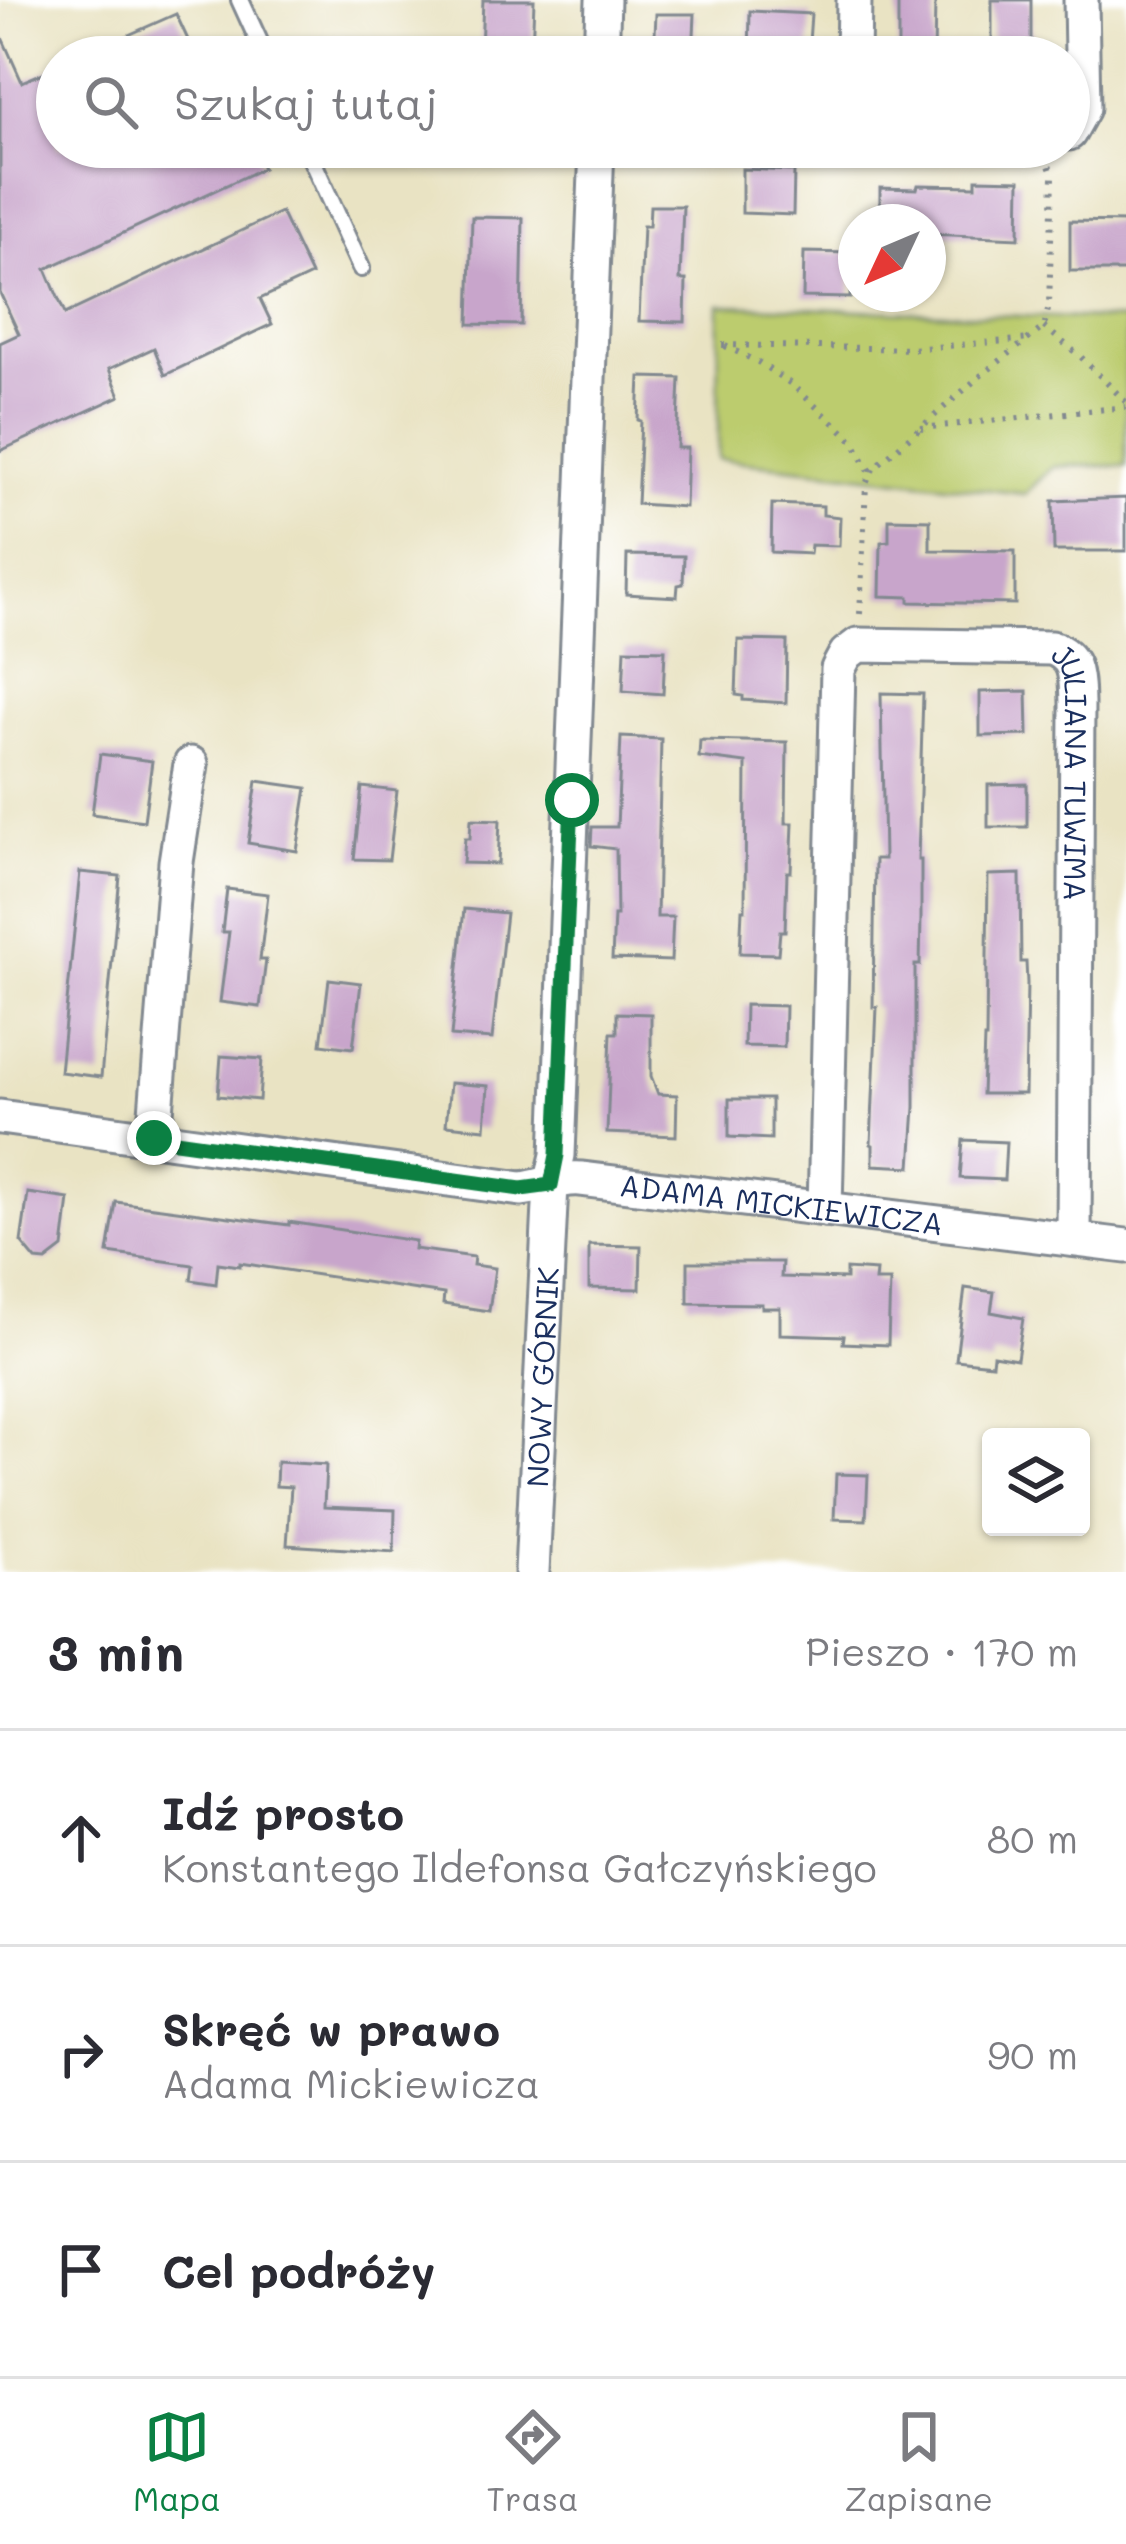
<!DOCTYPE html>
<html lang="pl">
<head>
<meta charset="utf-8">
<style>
	body { margin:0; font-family:Mali,sans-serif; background:#f2f2f3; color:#2b2b33 }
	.controls { position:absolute; right:36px; bottom:36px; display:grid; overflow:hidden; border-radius:12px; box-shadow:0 3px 9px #0004 }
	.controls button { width:108px; height:108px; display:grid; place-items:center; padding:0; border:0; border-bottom:3px solid #e1e1e2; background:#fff; color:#2b2b33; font:60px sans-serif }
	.compass { position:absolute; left:838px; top:204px; width:108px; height:108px; border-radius:50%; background:#fff; box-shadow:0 3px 9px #0004; rotate:226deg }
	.stop { position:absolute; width:36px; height:36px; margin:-27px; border:9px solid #0b8043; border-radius:50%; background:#fff }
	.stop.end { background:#0b8043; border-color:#fff; box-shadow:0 3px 12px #0008 }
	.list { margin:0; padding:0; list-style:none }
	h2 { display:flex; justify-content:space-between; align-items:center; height:156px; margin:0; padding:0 48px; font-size:51px }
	h2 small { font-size:39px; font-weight:400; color:#7c7c81 }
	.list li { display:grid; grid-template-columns:78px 1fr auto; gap:36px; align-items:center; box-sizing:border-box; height:216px; padding:0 48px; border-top:3px solid #e1e1e2 }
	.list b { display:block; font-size:45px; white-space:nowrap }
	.list p { margin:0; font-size:39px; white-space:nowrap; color:#7c7c81 }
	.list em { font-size:39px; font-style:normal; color:#7c7c81 }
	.icon { flex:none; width:66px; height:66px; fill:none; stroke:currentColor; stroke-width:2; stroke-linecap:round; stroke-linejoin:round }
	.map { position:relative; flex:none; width:1126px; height:1572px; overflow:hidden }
	.search { position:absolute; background:#fff; box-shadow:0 3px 9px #0004; left:36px; right:36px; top:36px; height:132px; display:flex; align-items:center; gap:30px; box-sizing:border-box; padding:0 42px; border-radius:66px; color:#7c7c81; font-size:45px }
	.sheet { height:804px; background:#fff }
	nav { display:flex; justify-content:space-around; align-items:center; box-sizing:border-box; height:168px; border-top:3px solid #e1e1e2; background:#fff; font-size:33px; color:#7c7c81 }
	nav a { display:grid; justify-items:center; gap:6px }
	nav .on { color:#0b8043 }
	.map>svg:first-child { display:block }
	.green { fill:#bccc6e; stroke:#6c7e66; stroke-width:3 }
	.building { fill:#c8a5cb }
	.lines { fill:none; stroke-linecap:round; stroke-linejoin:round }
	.service-casing { stroke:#828990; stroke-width:22 }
	.minor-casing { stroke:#828990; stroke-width:39 }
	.path { stroke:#828990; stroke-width:6; stroke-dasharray:3 9; stroke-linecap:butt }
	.service { stroke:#fff; stroke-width:16 }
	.minor { stroke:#fff; stroke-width:33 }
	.route { stroke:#0b8043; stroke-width:15 }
	.labels { text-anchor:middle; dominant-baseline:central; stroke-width:9; stroke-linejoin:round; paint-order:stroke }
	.street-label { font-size:30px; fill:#1b2f5e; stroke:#fff }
</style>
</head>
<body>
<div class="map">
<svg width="1126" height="1572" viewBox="0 0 1126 1572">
	<rect width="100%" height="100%" fill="#fff"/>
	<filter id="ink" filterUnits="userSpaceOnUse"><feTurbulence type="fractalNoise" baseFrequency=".00833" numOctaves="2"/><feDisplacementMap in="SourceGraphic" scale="24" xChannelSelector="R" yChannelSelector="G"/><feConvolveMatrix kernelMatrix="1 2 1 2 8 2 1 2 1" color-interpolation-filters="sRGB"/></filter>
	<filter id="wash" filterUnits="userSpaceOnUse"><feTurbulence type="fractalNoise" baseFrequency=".004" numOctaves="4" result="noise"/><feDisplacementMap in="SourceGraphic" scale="48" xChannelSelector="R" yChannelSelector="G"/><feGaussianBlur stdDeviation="2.7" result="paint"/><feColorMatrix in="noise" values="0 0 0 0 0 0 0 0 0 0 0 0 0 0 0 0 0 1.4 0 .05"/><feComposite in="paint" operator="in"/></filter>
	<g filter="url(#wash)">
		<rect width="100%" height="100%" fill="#e9e3c3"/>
		<!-- green -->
		<path class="green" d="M719,305l407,15v146h-72l-29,28 -307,-35z"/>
		<g id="blocks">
			<!-- building -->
			<g class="building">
				<path d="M483,0h51l-2,51 -51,-1z"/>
				<path d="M898,0h37l-1,57h-36z"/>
				<rect x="992" y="0" width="39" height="57"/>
				<path d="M750,11l61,3 -3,43h-59z"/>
				<path d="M176,14l20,43h-117z"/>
				<path d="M656,14h39l-2,43 -39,-1z"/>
				<path d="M0,33l22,49 35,-15v80h196l10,21 -217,101 19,45 216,-102 30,63 -51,24 12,25 -107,51 -11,-27 -45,21 11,27 -120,55v-108l19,-9 -19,-41z"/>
				<path d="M742,169l52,2 -1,44 -51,-2z"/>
				<path d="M976,179l44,1 -1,58 -91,-4v-12h-48v-34l37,1 1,-4 58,1z"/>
				<path d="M650,206h33l-3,74h6l-1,42 -46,-1 4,-95h6z"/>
				<path d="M472,217l51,1 -2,107 -52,-1z"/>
				<path d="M1070,221l56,1v49h-56z"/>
				<path d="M804,252l47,1 -1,45 -47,-1z"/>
				<path d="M640,377l40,1 -3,70h10l-2,59 -48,-3 4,-83 -3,-1z"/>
				<path d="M1126,498v53h-72l-1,-50z"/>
				<path d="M772,504l51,2v9l17,2 -1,29 -28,-1 -1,9 -39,-2z"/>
				<path d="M889,519l41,1v30l85,1v53l-106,-2v-5l-29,-1 1,-54 8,-1z"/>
				<path d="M627,555l57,1 -1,28 -5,1 -1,12 -51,-3z"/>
				<path d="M738,640l49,1 -1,62 -43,-3v-4l-7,-1z"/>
				<path d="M625,649l40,1 -2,44 -40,-3z"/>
				<path d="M1027,691l1,44 -48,1v-44z"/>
				<path d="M881,693l42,1 -5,166h3v58l-1,47h-5v142l-4,60 -38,-2v-20l-2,-1 6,-137h-4l2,-148h9z"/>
				<path d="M621,737l40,2 -4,178h16l-2,44 -59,-2 2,-43h3l-1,-67 -25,-3 1,-19h25z"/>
				<path d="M700,740l87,2 -1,81h7l-2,49h-4l-2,59h-5l-2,23 -38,-1 2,-43h3l1,-147 -47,-6z"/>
				<path d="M100,754l52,7 -8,60 -52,-7z"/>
				<path d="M257,781l50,7 -10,63 -49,-8z"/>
				<path d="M1027,784v43h-39v-42z"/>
				<path d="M362,787l35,4 -8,69 -35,-1z"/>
				<path d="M471,819l29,1 -2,44 -35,-1 2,-25h5z"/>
				<path d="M80,872l40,4 -19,201 -41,-5z"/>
				<path d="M1020,874l1,88h5l1,21 -2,111h-43l2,-56h2l2,-163z"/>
				<path d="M227,889l41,5 -8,66h6l-6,47 -40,-5 9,-70h-7z"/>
				<path d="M464,909l42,4 -14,126 -41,-3z"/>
				<path d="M329,979l32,4 -8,65 -32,-4z"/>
				<path d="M745,1005l40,1 -1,41 -40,-1z"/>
				<path d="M617,1013l34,1v62l7,18 19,1 -1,41 -69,-3 4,-100h6z"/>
				<path d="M221,1056l41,3 -3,41 -41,-4z"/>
				<path d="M450,1083l38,3 -3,43 -39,-4z"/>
				<path d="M729,1099h42v40l-42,-2z"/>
				<path d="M963,1140l43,2 -2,38 -44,-2z"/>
				<path d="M28,1193l41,6 -6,49 -17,13 -10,-1 -15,-18z"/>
				<path d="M116,1202l173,23v-3l126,19 -1,8 60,8 -1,8 22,3 -6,43 -46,-7 1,-10 -204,-31v3l-22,-3 -2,21 -25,-4 2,-15 -85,-12z"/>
				<path d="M589,1245l52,1 -1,43 -51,-1z"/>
				<path d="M688,1262h94l-1,15 65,2v-10l30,2 -1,10h15l-2,64 -45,-2 1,-7 -64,-2v-26h-18v-4l-74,-1z"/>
				<path d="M965,1288l29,4 -3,20 32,6 -6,41 -24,-4 -1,9 -36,-4z"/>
				<path d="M277,1462l49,3 -2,42 71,3 -1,42 -107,-7 4,-58 -15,-1z"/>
				<path d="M836,1474l32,1 -2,45 -32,-1z"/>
			</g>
		</g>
	</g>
	<g filter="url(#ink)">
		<use href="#blocks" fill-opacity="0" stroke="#828990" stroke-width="3"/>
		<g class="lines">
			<defs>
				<g id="service">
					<path d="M240,0l26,57"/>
					<path d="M306,147l55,121"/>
				</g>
				<g id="minor">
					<path d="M601,57l2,-57"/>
					<path d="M853,57l1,-57"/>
					<path d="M1069,133l14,-25 -2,-108"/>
					<path id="s1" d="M0,1117l521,72c19,-2 41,-12 60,-10l545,67"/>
					<path d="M154,1138l22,-276 15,-98"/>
					<path id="s2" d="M825,1209l13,-540 8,-15 12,-9 193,3c27,8 25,31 26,55l-3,536"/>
					<path id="s3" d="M532,1572l19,-387 7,-30 39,-1008"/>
				</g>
			</defs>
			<!-- service casing -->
			<use href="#service" class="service-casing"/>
			<!-- minor casing -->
			<use href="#minor" class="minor-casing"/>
			<!-- path -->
			<g class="path">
				<path d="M1044,327l36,29 46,46"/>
				<path d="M722,345l190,4 118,-10"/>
				<path d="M725,346l33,16 33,22 62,56 17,33"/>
				<path d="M921,428l205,-21"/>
				<path d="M860,614l6,-130 7,-15 106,-92 65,-50 5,-22 4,-128 -7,-21"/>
			</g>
			<!-- service -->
			<use href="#service" class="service"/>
			<!-- minor -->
			<use href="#minor" class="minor"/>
		</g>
	</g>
	<g class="lines" filter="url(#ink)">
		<!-- route -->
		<path class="route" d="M154,1138l367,51 30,-4 6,-30 15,-355"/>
	</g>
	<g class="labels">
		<!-- street labels -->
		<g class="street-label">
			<text stroke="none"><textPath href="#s2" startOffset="900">JULIANA TUWIMA</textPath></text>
			<text stroke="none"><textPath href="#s1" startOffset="789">ADAMA MICKIEWICZA</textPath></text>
			<text stroke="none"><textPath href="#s3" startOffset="195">NOWY GÓRNIK</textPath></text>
		</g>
	</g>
</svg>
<div class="controls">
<button><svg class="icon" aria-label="layers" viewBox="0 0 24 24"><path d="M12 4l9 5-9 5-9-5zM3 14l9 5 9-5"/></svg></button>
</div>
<svg class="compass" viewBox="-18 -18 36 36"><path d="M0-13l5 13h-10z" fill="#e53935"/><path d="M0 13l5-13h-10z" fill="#7c7c81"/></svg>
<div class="stop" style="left:572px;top:800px"></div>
<div class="stop end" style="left:154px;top:1138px"></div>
<div class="search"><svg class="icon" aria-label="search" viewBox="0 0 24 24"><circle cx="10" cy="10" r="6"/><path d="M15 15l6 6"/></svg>Szukaj tutaj</div>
</div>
<section class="sheet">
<h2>3 min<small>Pieszo · 170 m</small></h2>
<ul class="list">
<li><svg class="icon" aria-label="ahead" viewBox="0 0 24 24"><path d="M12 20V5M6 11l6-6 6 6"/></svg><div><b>Idź prosto</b><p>Konstantego Ildefonsa Gałczyńskiego</p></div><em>80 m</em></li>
<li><svg class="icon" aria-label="right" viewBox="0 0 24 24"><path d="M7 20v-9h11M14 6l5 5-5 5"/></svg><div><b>Skręć w prawo</b><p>Adama Mickiewicza</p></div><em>90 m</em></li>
<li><svg class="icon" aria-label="arrive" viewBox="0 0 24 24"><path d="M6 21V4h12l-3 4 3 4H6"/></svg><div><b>Cel podróży</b></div></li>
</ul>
</section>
<nav>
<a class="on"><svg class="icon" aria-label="map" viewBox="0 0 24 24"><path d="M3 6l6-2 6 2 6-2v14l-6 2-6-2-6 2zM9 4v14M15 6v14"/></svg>Mapa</a>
<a><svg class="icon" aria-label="directions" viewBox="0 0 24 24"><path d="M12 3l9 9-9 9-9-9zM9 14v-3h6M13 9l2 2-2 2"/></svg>Trasa</a>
<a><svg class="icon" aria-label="saved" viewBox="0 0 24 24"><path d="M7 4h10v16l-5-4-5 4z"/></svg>Zapisane</a>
</nav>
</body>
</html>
